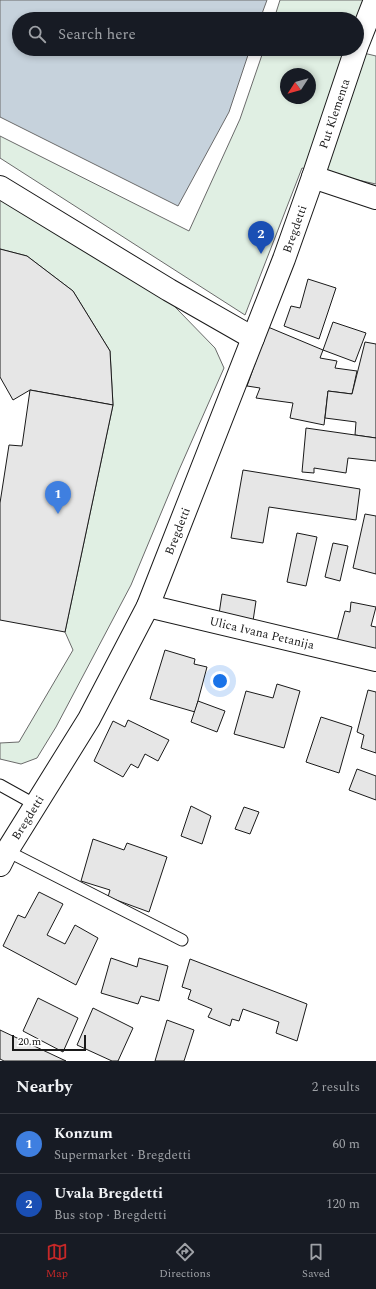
<!DOCTYPE html>
<html lang="en">
<head>
<meta charset="utf-8">
<style>
	body { margin:0; font-family:Spectral,serif; background:#20242c; color:#f1f3f6 }
	.compass { position:absolute; left:280px; top:68px; width:36px; height:36px; border-radius:50%; background:#171b24; box-shadow:0 2px 6px #0003; rotate:234deg }
	.scale { position:absolute; left:12px; bottom:10px; width:74px; box-sizing:border-box; padding-left:4px; border:2px solid #1a1a1a; border-top:0; font-size:11px; line-height:14px; white-space:nowrap; color:#1a1a1a; -webkit-text-stroke:3px #fff; paint-order:stroke }
	.you { position:absolute; left:220px; top:681px; width:14px; height:14px; margin:-10px; border:3px solid #fff; border-radius:50%; background:#1a73e8; box-shadow:0 0 0 6px #1a73e833 }
	.badge { display:grid; place-items:center; width:26px; height:26px; border-radius:50%; background:#c62828; color:#fff; font-size:13px; font-weight:700 }
	.pin { position:absolute; translate:-50% -33px; filter:drop-shadow(0 1px 2px #0008) }
	.pin::after { content:''; position:absolute; top:21px; width:14px; height:12px; background:inherit; clip-path:polygon(0 0,100% 0,50% 100%) }
	.list { margin:0; padding:0; list-style:none }
	h2 { display:flex; justify-content:space-between; align-items:center; height:52px; margin:0; padding:0 16px; font-size:17px }
	h2 small { font-size:13px; font-weight:400; color:#9ea1a6 }
	.list li { display:grid; grid-template-columns:26px 1fr auto; gap:12px; align-items:center; box-sizing:border-box; height:60px; padding:0 16px; border-top:1px solid #363941 }
	.list b { display:block; font-size:15px; white-space:nowrap }
	.list p { margin:0; font-size:13px; white-space:nowrap; color:#9ea1a6 }
	.list em { font-size:13px; font-style:normal; color:#9ea1a6 }
	.icon { flex:none; width:22px; height:22px; fill:none; stroke:currentColor; stroke-width:2; stroke-linecap:round; stroke-linejoin:round }
	.map { position:relative; flex:none; width:376px; height:1061px; overflow:hidden }
	.search { position:absolute; background:#171b24; box-shadow:0 2px 6px #0003; left:12px; right:12px; top:12px; height:44px; display:flex; align-items:center; gap:10px; box-sizing:border-box; padding:0 14px; border-radius:22px; color:#9ea1a6; font-size:15px }
	.sheet { height:172px; background:#171b24 }
	nav { display:flex; justify-content:space-around; align-items:center; box-sizing:border-box; height:56px; border-top:1px solid #363941; background:#171b24; font-size:11px; color:#9ea1a6 }
	nav a { display:grid; justify-items:center; gap:2px }
	nav .on { color:#c62828 }
	.map>svg:first-child { display:block }
	.green { fill:#e0efe3; stroke:#6a6a6a; fill-rule:evenodd }
	.water { fill:#c6d2dc; stroke:#6a6a6a }
	.building { fill:#e6e6e6; stroke:#1a1a1a }
	.lines { fill:none; stroke-linecap:round; stroke-linejoin:round }
	.service-casing { stroke:#1a1a1a; stroke-width:13 }
	.minor-casing { stroke:#1a1a1a; stroke-width:24 }
	.service { stroke:#fff; stroke-width:11 }
	.minor { stroke:#fff; stroke-width:22 }
	.labels { text-anchor:middle; dominant-baseline:central; stroke-width:3; stroke-linejoin:round; paint-order:stroke }
	.street-label { font-size:12px; fill:#1a1a1a; stroke:#fff }
</style>
</head>
<body>
<div class="map">
<svg width="376" height="1061" viewBox="0 0 376 1061">
	<rect width="100%" height="100%" fill="#fff"/>
	<!-- green -->
	<g class="green">
		<path d="M280,0h95l-18,19h-83z"/>
		<path d="M264,49h92l-1,2 21,5v128l-74,-16 -57,147 -245,-157v-22l189,95 51,-112zM286,74h24v24h-24z"/>
		<path d="M0,187l143,87 72,74 9,20 -45,102 -48,115 -75,142 -19,31 -16,6 -21,-5v-16l19,-1 54,-92 -8,-18 48,-227 -3,-54 -37,-60 -46,-35 -27,-7z"/>
	</g>
	<!-- water -->
	<path class="water" d="M0,0h267l-7,19h-241v30h231l-21,63 -51,94 -178,-89z"/>
	<!-- building -->
	<g class="building">
		<path d="M0,249l27,7 46,35 37,60 3,54 -83,-15 -17,10 -13,-23z"/>
		<path d="M308,279l28,9 -17,51 -35,-13 7,-20 9,2z"/>
		<path d="M333,322l33,11 -11,29 -32,-12z"/>
		<path d="M268,327l55,23 -3,8 17,3 -2,7 22,3 -5,23 -24,-3 -4,34 -34,-7 3,-15 -37,-5 4,-10 -13,-2z"/>
		<path d="M365,342l11,2v94l-21,-3 1,-13 -31,-4 3,-27 24,3z"/>
		<path d="M30,390l83,15 -48,227 -65,-12v-117l9,-58 13,1z"/>
		<path d="M306,428l70,10v23l-28,-3 -2,15 -32,-5v5l-12,-1z"/>
		<path d="M243,470l117,19 -4,31 -87,-13 -6,36 -32,-5z"/>
		<path d="M365,514l11,2v58l-23,-6z"/>
		<path d="M297,533l20,4 -11,49 -19,-4z"/>
		<path d="M333,543l15,3 -8,35 -15,-4z"/>
		<path d="M222,594l34,7 -3,20 -34,-7z"/>
		<path d="M351,602l25,5 -5,19 5,1v28l-40,-10 9,-34 5,1z"/>
		<path d="M165,650l30,9 -1,5 13,3 -12,45 -45,-13z"/>
		<path d="M277,684l23,7 -16,57 -50,-14 12,-43 27,7z"/>
		<path d="M368,690l8,2v61l-15,-5 3,-13 -7,-3z"/>
		<path d="M198,701l27,10 -8,21 -26,-10z"/>
		<path d="M321,717l31,10 -13,46 -33,-11z"/>
		<path d="M128,720l41,20 -11,21 -13,-7 -7,14 -7,-4 -8,13 -29,-16 19,-40 12,6z"/>
		<path d="M357,769l19,7v24l-27,-10z"/>
		<path d="M191,806l20,10 -9,28 -21,-8z"/>
		<path d="M244,807l15,5 -9,22 -15,-5z"/>
		<path d="M93,839l31,11 3,-7 40,14 -18,55 -41,-15 2,-7 -29,-9z"/>
		<path d="M39,892l24,12 -16,31 18,9 10,-19 23,13 -22,47 -73,-39 15,-31 7,3z"/>
		<path d="M111,958l26,9 2,-9 29,8 -9,35 -18,-5 -3,8 -37,-11z"/>
		<path d="M190,959l117,45 -10,37 -21,-8 3,-11 -36,-13 -4,12 -7,-2 -2,7 -22,-9 4,-8 -24,-10 3,-9 -9,-3z"/>
		<path d="M38,998l40,20 -15,34 -40,-21z"/>
		<path d="M93,1008l40,20 -15,33h-6l-35,-16z"/>
		<path d="M167,1020l27,10 -10,31h-29z"/>
		<path d="M0,1030l66,31h-62l-4,-2z"/>
	</g>
	<g class="lines">
		<defs>
			<g id="service">
				<path d="M0,785l36,20"/>
				<path d="M7,851l175,89"/>
			</g>
			<g id="minor">
				<path d="M357,46l18,-46"/>
				<path d="M313,177l63,21"/>
				<path d="M0,187l169,103 84,48"/>
				<path id="s1" d="M148,606l228,54"/>
				<path id="s2" d="M0,865l7,-14 82,-132 59,-113 136,-347 29,-82 43,-128"/>
			</g>
		</defs>
		<!-- service casing -->
		<use href="#service" class="service-casing"/>
		<!-- minor casing -->
		<use href="#minor" class="minor-casing"/>
		<!-- service -->
		<use href="#service" class="service"/>
		<!-- minor -->
		<use href="#minor" class="minor"/>
	</g>
	<g class="labels">
		<!-- street labels -->
		<g class="street-label">
			<text stroke="none"><textPath href="#s2" startOffset="825">Put Klementa</textPath></text>
			<text stroke="none"><textPath href="#s2" startOffset="703">Bregdetti</textPath></text>
			<text stroke="none"><textPath href="#s2" startOffset="379">Bregdetti</textPath></text>
			<text stroke="none"><textPath href="#s1" startOffset="117">Ulica Ivana Petanija</textPath></text>
			<text stroke="none"><textPath href="#s2" startOffset="55">Bregdetti</textPath></text>
		</g>
	</g>
</svg>
<svg class="compass" viewBox="-18 -18 36 36"><path d="M0-13l5 13h-10z" fill="#e53935"/><path d="M0 13l5-13h-10z" fill="#9ea1a6"/></svg>
<div class="scale">20 m</div>
<div class="you"></div>
<div class="pin badge" style="left:58px;top:514px;background:#3f7fe0">1</div>
<div class="pin badge" style="left:261px;top:254px;background:#1a4fb4">2</div>
<div class="search"><svg class="icon" aria-label="search" viewBox="0 0 24 24"><circle cx="10" cy="10" r="6"/><path d="M15 15l6 6"/></svg>Search here</div>
</div>
<section class="sheet">
<h2>Nearby<small>2 results</small></h2>
<ul class="list">
<li><span class="badge" style="background:#3f7fe0">1</span><div><b>Konzum</b><p>Supermarket · Bregdetti</p></div><em>60 m</em></li>
<li><span class="badge" style="background:#1a4fb4">2</span><div><b>Uvala Bregdetti</b><p>Bus stop · Bregdetti</p></div><em>120 m</em></li>
</ul>
</section>
<nav>
<a class="on"><svg class="icon" aria-label="map" viewBox="0 0 24 24"><path d="M3 6l6-2 6 2 6-2v14l-6 2-6-2-6 2zM9 4v14M15 6v14"/></svg>Map</a>
<a><svg class="icon" aria-label="directions" viewBox="0 0 24 24"><path d="M12 3l9 9-9 9-9-9zM9 14v-3h6M13 9l2 2-2 2"/></svg>Directions</a>
<a><svg class="icon" aria-label="saved" viewBox="0 0 24 24"><path d="M7 4h10v16l-5-4-5 4z"/></svg>Saved</a>
</nav>
</body>
</html>
